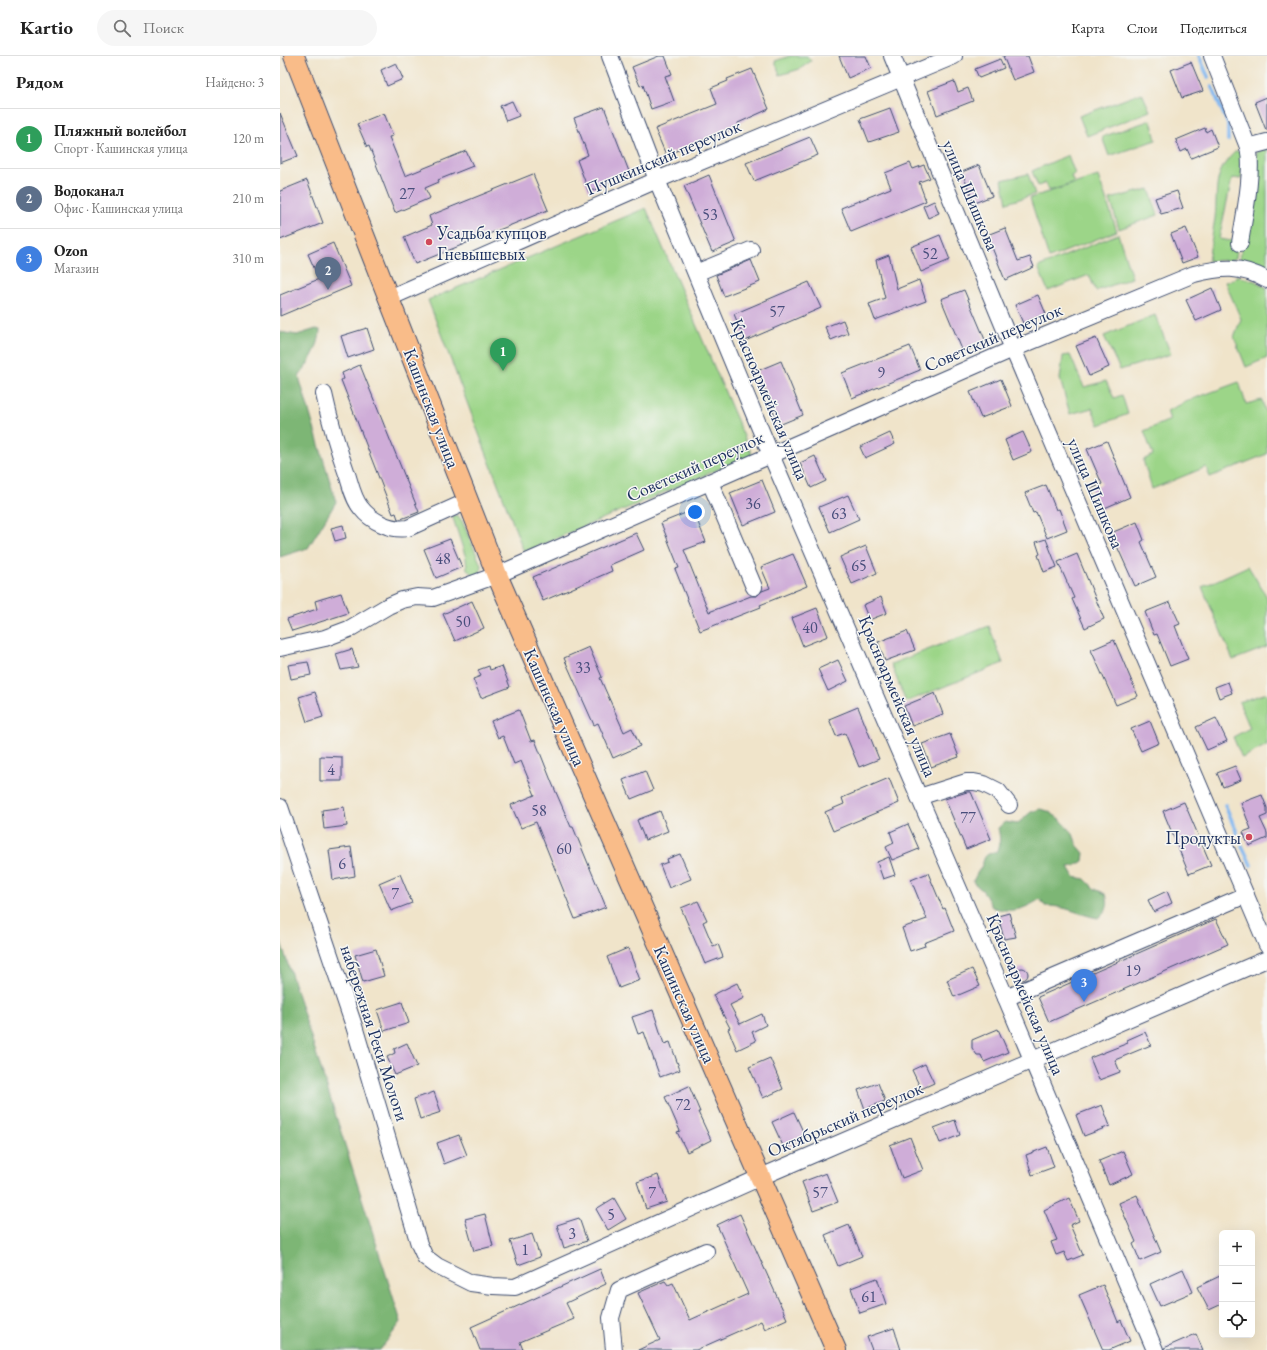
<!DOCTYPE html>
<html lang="ru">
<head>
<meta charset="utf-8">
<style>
	body { margin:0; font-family:"EB Garamond",serif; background:#f6f6f6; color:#222 }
	.controls { position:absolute; right:12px; bottom:12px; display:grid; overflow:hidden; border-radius:6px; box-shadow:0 4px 16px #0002 }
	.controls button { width:36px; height:36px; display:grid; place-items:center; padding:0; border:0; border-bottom:1px solid #e0e0e0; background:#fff; color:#222; font:20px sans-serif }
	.you { position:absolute; left:415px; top:456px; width:14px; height:14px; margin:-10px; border:3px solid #fff; border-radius:50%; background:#1a73e8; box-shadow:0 0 0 6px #1a73e833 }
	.badge { display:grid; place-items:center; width:26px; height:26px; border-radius:50%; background:#b45309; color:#fff; font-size:13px; font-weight:700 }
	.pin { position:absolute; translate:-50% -33px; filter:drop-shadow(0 1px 2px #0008) }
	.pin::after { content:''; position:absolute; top:21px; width:14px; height:12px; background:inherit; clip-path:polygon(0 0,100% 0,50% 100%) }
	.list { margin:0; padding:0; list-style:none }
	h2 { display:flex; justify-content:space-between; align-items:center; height:52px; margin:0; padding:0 16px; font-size:17px }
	h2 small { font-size:13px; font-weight:400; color:#767676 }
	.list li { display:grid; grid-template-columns:26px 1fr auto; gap:12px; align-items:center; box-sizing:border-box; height:60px; padding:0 16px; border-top:1px solid #e0e0e0 }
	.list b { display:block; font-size:15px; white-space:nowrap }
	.list p { margin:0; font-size:13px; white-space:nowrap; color:#767676 }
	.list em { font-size:13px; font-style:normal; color:#767676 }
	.icon { flex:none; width:22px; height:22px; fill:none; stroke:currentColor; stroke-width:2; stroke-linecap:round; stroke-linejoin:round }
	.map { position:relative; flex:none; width:987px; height:1294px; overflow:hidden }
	header { display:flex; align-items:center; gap:24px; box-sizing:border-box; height:56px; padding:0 20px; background:#fff; border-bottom:1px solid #e0e0e0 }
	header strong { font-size:19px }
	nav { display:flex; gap:22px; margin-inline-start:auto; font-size:14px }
	.search { width:280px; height:36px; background:#f6f6f6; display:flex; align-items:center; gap:10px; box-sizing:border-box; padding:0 14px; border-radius:22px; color:#767676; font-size:15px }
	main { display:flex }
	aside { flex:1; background:#fff }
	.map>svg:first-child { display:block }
	.green { fill:#9cd588; stroke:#5c8273 }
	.forest { fill:#7db674; stroke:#4c7269 }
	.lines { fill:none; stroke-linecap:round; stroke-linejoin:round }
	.stream { stroke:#80b7f0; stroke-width:4 }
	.building { fill:#cfadd8 }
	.minor-casing { stroke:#3b4a6e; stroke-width:18 }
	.major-casing { stroke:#3b4a6e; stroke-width:22 }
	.minor { stroke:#fff; stroke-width:16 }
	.major { stroke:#f9bc89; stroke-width:20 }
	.poi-dot { fill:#d1495b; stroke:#f6f6f2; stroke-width:1.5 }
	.labels { text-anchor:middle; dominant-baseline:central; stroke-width:3; stroke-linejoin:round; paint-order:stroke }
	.number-label { font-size:16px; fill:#484e7c }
	.street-label { font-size:18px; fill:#1b2f5e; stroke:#f6f6f2 }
	.poi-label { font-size:18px; fill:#1b2f5e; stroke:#f6f6f2; text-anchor:start }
</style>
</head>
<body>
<header>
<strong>Kartio</strong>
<div class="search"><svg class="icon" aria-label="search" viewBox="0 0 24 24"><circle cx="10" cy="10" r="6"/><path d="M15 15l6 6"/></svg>Поиск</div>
<nav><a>Карта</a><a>Слои</a><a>Поделиться</a></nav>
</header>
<main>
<aside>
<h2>Рядом<small>Найдено: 3</small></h2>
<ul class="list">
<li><span class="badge" style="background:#2e9e5b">1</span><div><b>Пляжный волейбол</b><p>Спорт · Кашинская улица</p></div><em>120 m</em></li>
<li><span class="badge" style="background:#5c6f8a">2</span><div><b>Водоканал</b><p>Офис · Кашинская улица</p></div><em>210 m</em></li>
<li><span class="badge" style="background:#3f7fe0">3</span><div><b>Ozon</b><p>Магазин</p></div><em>310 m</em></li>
</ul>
</aside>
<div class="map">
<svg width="987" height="1294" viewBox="0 0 987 1294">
	<rect width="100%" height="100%" fill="#f6f6f2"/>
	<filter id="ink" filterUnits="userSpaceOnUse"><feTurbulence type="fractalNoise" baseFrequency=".025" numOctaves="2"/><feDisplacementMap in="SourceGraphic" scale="8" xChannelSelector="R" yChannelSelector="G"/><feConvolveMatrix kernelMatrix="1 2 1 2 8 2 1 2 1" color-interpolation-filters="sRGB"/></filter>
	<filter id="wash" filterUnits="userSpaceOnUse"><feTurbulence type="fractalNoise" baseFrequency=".012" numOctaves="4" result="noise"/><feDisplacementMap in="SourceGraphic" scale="16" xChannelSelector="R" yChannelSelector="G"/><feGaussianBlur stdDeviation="0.9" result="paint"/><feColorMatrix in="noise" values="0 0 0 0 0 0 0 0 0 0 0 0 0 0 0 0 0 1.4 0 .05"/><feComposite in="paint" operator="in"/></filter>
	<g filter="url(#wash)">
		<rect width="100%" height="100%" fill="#f0e4ca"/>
		<!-- green -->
		<g class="green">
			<path d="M510,0h17l4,5 -11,8 -20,6 -5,-14z"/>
			<path d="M862,37l8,18 -63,25 -8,-20z"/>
			<path d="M871,64l5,20 -47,16 -7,-19z"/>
			<path d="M987,92v125l-16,-9 -10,-3 -1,-3 17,-106z"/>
			<path d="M956,95l4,1 3,2 -2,25 -9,-1 -13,61 19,3 -2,16 -4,2 -24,1c2,-14 5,-29 7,-43 3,-29 -3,-45 21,-67z"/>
			<path d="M788,99l7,19 -4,2 3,7 -25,8 -3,-8 -8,3 -6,-15z"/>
			<path d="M748,118l7,20 -28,9 -5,-23z"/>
			<path d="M818,120l19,55 -68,27 -19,-60z"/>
			<path d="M869,133l9,26 -39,14 -9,-30z"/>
			<path d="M366,152l106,247 -228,97 -96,-252z"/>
			<path d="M838,178l14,44 -36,13 -7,-16 -41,16 -10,-24z"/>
			<path d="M957,220l18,5 12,7v70l-21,9 -12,-30 7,-18 -16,-37 10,-3z"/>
			<path d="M875,259l16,39 -51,16 -16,-34z"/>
			<path d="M790,299l14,32 22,-6 8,17 8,-3 6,19 -29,11 -7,-17 -22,6 -10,-35 3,-23z"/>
			<path d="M959,326l7,22 16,-4 5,16v38l-57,23 -4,-10 -54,22 -9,-29 10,-5 -9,-24 26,-11 -3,-9 23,-11z"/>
			<path d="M172,459l6,1 4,5 19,44 -1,7 -2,3h-5l-6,-6 -1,-11z"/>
			<path d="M968,510l19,31v50l-34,13 -31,-73z"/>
			<path d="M709,570l14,37 -97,39 -15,-38z"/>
			<path d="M987,637v52l-25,13 -9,-21 17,-9 -11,-26z"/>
		</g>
		<!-- forest -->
		<g class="forest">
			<path d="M36,273l4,1c0,17 -12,33 -21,47l37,125 -28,46 -28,9v-225l17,3z"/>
			<path d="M760,753l8,2 13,9 12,14 4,11 7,8 -1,8 -8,5 -7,1 6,10 11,2 10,10 11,5c3,12 2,15 -8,24 -18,-3 -34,-13 -53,-12l-5,-7c-15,10 -29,15 -48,8l-9,-16 -10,-9c2,-6 5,-10 8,-15 5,-10 1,-12 15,-15 5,-9 4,-15 2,-24l7,-6 12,2 14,-12z"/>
			<path d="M0,883l121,383 -21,28h-100z"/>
		</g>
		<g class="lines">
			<!-- stream -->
			<g class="stream">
				<path d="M919,0l9,21"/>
				<path d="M932,31l16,37v16"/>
				<path d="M945,749l12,28"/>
				<path d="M962,790l9,19"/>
			</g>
		</g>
		<g id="blocks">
			<!-- building -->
			<g class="building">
				<path d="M379,0h6l7,18 -7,2 9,25 -23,8 -8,-24 -3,1 -8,-19z"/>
				<path d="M559,0h27l5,12 -23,10z"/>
				<path d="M723,0h25l6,16 -21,8z"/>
				<path d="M720,3l4,9 -25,10 -4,-9z"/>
				<path d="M911,6l12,29 -21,7 -11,-28z"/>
				<path d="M116,7l7,16 -16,7 -6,-16z"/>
				<path d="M472,13l17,40 -31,14 1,3 -73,29 -11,-26 62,-25 -6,-16 17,-7 -1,-2z"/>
				<path d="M674,25l4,11 10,-4 5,13 -36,14 -9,-24z"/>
				<path d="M987,41v33h-1l-11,-28z"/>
				<path d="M232,45l7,15 -13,5 -6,-15z"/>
				<path d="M324,51l26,67 -32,12 1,2 -10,4 -12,-32 11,-5 -14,-37z"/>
				<path d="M610,52l9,24 -30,10 -9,-23z"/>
				<path d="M0,57l18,43 -18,7z"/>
				<path d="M104,57l9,23 -4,1 16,39 61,-25 7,15 -35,14 1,2 -14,6 5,10 -35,15 -26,-67 -2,1 -10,-23z"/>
				<path d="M925,72l1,4 5,-3 7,18 -27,11 -4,-9 -6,3 -5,-12z"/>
				<path d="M530,81l8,18 -64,26 -8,-18z"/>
				<path d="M630,107l3,6 11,-4 6,13 -11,4 7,19 -75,31 -10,-24 50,-20 -6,-15z"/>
				<path d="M699,109l13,31 -18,7 -12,-31z"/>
				<path d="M253,118l15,36 -133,54 -11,-27 28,-12 -3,-9z"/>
				<path d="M429,119l27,67 -24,10 -28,-66z"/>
				<path d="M27,124l16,43 -43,17v-49z"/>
				<path d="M897,135l6,17 -22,6 -6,-16z"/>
				<path d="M654,145l5,12 -11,5 -5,-12z"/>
				<path d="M725,172l13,33 12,-4 4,10 -29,13 -18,-45z"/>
				<path d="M906,172l12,29 -16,6 -11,-29z"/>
				<path d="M660,179l10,25 -29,12 -10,-25z"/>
				<path d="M53,187l18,43 -71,30v-21l39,-16 -11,-25z"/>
				<path d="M609,199l8,34 22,-9 7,21 -51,19 -6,-16 16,-6 -9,-38z"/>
				<path d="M471,204l9,22 -36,14 -8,-21z"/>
				<path d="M529,226l12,26 -76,33 -11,-27z"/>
				<path d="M932,232l9,22 -25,11 -10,-21z"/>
				<path d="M684,234l22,52 -23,10 -22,-53z"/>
				<path d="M758,239l8,19 -23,9 -8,-18z"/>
				<path d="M563,264l5,13 -17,7 -6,-13z"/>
				<path d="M87,272l7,21 -26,9 -7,-22z"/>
				<path d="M816,282l13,29 -20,9 -13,-30z"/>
				<path d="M630,290l10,24 -68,28 -10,-25z"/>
				<path d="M501,305l22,54 -24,10 -22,-54z"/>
				<path d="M80,309l59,147 -18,7h-3l-2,-6 -3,1 -52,-134 3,-1 -2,-6z"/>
				<path d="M721,323l11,27 -31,12 -11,-26z"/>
				<path d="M743,376l9,20 -19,8 -8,-20z"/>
				<path d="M610,377l5,11 -30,14 -5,-11z"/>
				<path d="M827,385l23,56 -30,13 -9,-21 11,-5 -15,-35z"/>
				<path d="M535,400l11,25 -15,7 -11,-25z"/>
				<path d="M482,424l13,32 -32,13 -13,-32z"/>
				<path d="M766,429l10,25 3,-1 8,21 -20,8 -11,-26 -3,1 -8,-20z"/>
				<path d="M568,439l11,24 -29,13 -11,-25z"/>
				<path d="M413,454l13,32 -22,8 25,62 42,-16h6l5,-5 8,-3 -9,-21 32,-13 14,32 -47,19 1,2 -61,24 -25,-62 4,-1 -18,-45z"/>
				<path d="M857,466l7,18 -3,2 15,35 -21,9 -24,-53z"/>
				<path d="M63,469l3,13 -11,3 -4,-13z"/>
				<path d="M356,477l8,17 -34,15 2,6 -69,30 -10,-24z"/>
				<path d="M170,483l12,28 -26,11 -12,-29z"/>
				<path d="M766,483l11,28 -13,5 -6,-17 2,-1 -4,-12z"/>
				<path d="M586,490l11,27 -25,11 -12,-27z"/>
				<path d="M797,498l27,65 -19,9 -13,-29 2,-1 -16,-36z"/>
				<path d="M61,537l7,20 -56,18 -5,-12 30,-10 -2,-8z"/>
				<path d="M601,541l6,16 -18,7 -6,-15z"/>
				<path d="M192,545l12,27 -29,13 -12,-27z"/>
				<path d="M890,546l10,22 -5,2 13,33 -18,7 -13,-32 -3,1 -9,-23z"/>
				<path d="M537,552l11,28 -25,10 -11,-28z"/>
				<path d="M627,575l8,19 -30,11 -7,-19z"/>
				<path d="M834,584l24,56 -22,9 -25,-55z"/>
				<path d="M309,591l13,30 -2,1 24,54 8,-4 8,18 -27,12 -15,-35 -4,2 -30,-67z"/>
				<path d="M72,593l6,18 -17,3 -5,-16z"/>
				<path d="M558,604l10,21 -20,10 -10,-22z"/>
				<path d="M28,606l3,13 -20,4 -3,-14z"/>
				<path d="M209,610l1,4 12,-4 8,21 -29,11 -8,-19 8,-3 -3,-6z"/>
				<path d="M948,626l4,11 -13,5 -4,-11z"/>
				<path d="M35,636l8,25 -16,5 -8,-25z"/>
				<path d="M655,637l8,21 -31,12 -8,-20z"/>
				<path d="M578,651l21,52 -20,8 -14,-34 -9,3 -7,-17z"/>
				<path d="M239,654l12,31 4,-1 17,43 19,44h2l33,80 -31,12 -39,-97 -15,6 -10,-23 24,-10 -14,-34 -7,3 -11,-28 -5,2 -7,-17z"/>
				<path d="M936,662l11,23 -20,9 -11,-23z"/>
				<path d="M870,665l9,22 -18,8 -10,-22z"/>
				<path d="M670,678l9,23 -28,10 -9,-23z"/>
				<path d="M40,700l22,1v24h-22z"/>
				<path d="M955,710l6,14 -18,7 -6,-14z"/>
				<path d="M365,715l8,19 -22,9 -8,-19z"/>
				<path d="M609,722l10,25 -66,28 -8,-19 19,-8 -2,-6z"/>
				<path d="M687,736h4l20,47 -25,10 -21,-50z"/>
				<path d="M982,739l5,13v7l-7,3 7,15v5l-18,8 -6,-14 8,-3 -10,-26z"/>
				<path d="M904,746l27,63 -22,9 -26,-63z"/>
				<path d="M64,751l3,19 -23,3 -2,-19z"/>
				<path d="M380,755l8,20 -23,9 -8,-20z"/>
				<path d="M628,768l11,25 -27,11 -6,-13 8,-4 -4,-11z"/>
				<path d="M71,791l4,29 -22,4 -4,-30z"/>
				<path d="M400,798l11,25 -22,9 -9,-23 8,-3 -1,-3z"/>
				<path d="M609,801l6,18 -12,4 -6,-17z"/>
				<path d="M648,817l15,36 2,-1 9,23 -30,12 1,3 -15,5 -8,-23 25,-9 -16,-39z"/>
				<path d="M120,818l12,29 -21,8 -12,-28z"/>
				<path d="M887,835l5,12 -18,9 -6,-12z"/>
				<path d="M418,845l9,19 -4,2 10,24 5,-2 5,13 -18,7 -24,-56z"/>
				<path d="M729,857l7,24 -12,2 -6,-23z"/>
				<path d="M936,863l12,25 -179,78 -11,-25z"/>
				<path d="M348,892l12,32 -21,8 -12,-31z"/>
				<path d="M96,893l8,27 -21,6 -8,-27z"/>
				<circle cx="742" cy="918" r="6"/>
				<path d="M692,913l8,17 -26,11 -7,-17z"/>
				<path d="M457,927l7,15 -14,7 10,19 22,-10 4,11 -14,7 4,9 -19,9 -9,-21 2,-1 -17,-33z"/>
				<path d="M122,946l7,21 -25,8 -7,-21z"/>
				<path d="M373,954l11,34 6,-2 10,28 -20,7 -16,-45 -6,2 -6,-17z"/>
				<path d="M718,973l10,23 -24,10 -3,-7h-4l-5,-7v-8z"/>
				<path d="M865,976l6,13 -36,15 5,12 -21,8 -9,-22 38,-15 -1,-3z"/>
				<path d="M127,987l10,23 -22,9 -8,-18 8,-4 -1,-4z"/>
				<path d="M490,1002l13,31 -20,9 -14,-31z"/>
				<path d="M645,1008l9,19 -13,6 -9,-19z"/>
				<path d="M598,1027l7,18 -20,8 -7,-19z"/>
				<path d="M409,1030l11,26h-2l13,28 -24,12 -10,-20 3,-1 -15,-34z"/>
				<path d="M154,1036l7,20 -21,7 -6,-20z"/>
				<path d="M822,1049l8,21 -26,10 -8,-21z"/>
				<path d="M514,1056l12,26 -22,10 -12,-26z"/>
				<path d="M675,1064l5,15 -20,8 -6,-15z"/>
				<path d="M179,1079l8,20 -23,9 -7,-21z"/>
				<path d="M630,1081l13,33 -21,8 -12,-33z"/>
				<path d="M767,1091l7,20 -22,8 -6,-20z"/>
				<path d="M843,1095l10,23 -24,11 -10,-24z"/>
				<path d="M546,1117l12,29 -25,9 -11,-29z"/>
				<path d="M378,1119l9,27 -21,7 -9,-27z"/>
				<path d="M857,1139l24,57 -21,9 -7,-17 3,-2 -17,-39z"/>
				<path d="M334,1142l12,21 -18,11 -12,-21z"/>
				<path d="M789,1142l10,23 -9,4 13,30 -15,6 -4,-9 -8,3 -5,-13 6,-2 -13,-30z"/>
				<path d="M205,1158l8,32 -19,5 -9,-32z"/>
				<path d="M460,1158l47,105 -22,10 -4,-8 -65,29h-58l22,-10 -22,-47 27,-12 3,4 5,-2 17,37 58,-26 -31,-69z"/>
				<path d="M299,1162l8,23 -23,7 -7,-23z"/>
				<path d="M569,1169l13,31 -24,10 -13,-31z"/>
				<path d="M252,1178l8,23 -22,8 -8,-24z"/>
				<path d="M320,1213l6,15 -40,19 8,16 -54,23 3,8h-43l-9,-23z"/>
				<path d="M903,1213l10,23 -33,14 -10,-22z"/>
				<path d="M942,1219v29l-13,6 -12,-23z"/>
				<path d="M597,1222l9,26 -26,9 -9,-25z"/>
				<path d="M823,1229l15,37 3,-2 9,21 -21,9h-6l-24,-55z"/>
				<path d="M614,1272l7,22h-29l-5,-13z"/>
				<path d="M916,1278l7,16h-39v-2z"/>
			</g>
		</g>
	</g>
	<g filter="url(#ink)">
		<use href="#blocks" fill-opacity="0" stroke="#3b4a6e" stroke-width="1"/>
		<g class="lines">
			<defs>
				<g id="minor">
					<path d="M330,0l47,124 114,275 235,543 149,352"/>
					<path d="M612,0l121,293 254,596"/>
					<path d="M932,0l36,91c6,24 -4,70 -8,96"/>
					<path d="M968,91l19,-5"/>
					<path d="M416,217l55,-23"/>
					<path d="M109,242l268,-118 297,-124"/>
					<path d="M44,338c6,28 14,55 24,83 3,10 6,23 13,31 10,13 30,23 47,20l60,-27"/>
					<path d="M430,426l44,105"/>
					<path d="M0,592l45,-10 24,-9 39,-23 14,-6 15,-3 16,1 64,-23 516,-226 181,-75c28,-7 46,-9 73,6"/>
					<path d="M639,741l47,-15h8l10,2 14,7 11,14"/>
					<path d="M0,751l74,219 65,218 6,13 12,9 34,17 22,3 22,1 255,-114 497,-214"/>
					<path d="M726,942l240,-103"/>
					<path d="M334,1294l-3,-32 8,-28 87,-39"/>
				</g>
				<path id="major" d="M14,0l203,519 339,775"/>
			</defs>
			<!-- minor casing -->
			<use href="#minor" class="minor-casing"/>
			<!-- major casing -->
			<use href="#major" class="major-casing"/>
			<!-- minor -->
			<use href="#minor" class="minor"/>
			<!-- major -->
			<use href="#major" class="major"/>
		</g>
	</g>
	<!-- markers -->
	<g class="poi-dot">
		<circle cx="149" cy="186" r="4"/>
		<circle cx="969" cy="781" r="4"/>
	</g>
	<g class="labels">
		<!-- number labels -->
		<g class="number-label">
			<text x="127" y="137">27</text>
			<text x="430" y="158">53</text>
			<text x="650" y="197">52</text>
			<text x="497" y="255">57</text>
			<text x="601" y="316">9</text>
			<text x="473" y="447">36</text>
			<text x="559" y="457">63</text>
			<text x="163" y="502">48</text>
			<text x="579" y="509">65</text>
			<text x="183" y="565">50</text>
			<text x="530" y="571">40</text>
			<text x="303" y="611">33</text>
			<text x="51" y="713">4</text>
			<text x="259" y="754">58</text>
			<text x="688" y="761">77</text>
			<text x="284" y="792">60</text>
			<text x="62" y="807">6</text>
			<text x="115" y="837">7</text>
			<text x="853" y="914">19</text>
			<text x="403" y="1048">72</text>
			<text x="372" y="1136">7</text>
			<text x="540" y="1136">57</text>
			<text x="331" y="1158">5</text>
			<text x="292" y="1177">3</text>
			<text x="245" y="1193">1</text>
			<text x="589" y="1240">61</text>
		</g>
		<!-- street labels -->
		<g class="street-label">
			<text transform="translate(383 101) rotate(-23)">Пушкинский переулок</text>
			<text transform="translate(691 139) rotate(67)">улица Шишкова</text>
			<text transform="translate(713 281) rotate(-23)">Советский переулок</text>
			<text transform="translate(490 343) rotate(67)">Красноармейская улица</text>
			<text transform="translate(152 352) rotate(69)">Кашинская улица</text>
			<text transform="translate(415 410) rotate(-24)">Советский переулок</text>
			<text transform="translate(816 437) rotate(67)">улица Шишкова</text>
			<text transform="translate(618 640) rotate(67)">Красноармейская улица</text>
			<text transform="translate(275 651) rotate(66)">Кашинская улица</text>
			<text transform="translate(746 938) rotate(67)">Красноармейская улица</text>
			<text transform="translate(405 948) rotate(66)">Кашинская улица</text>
			<text transform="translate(95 977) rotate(72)">набережная Реки Мологи</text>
			<text transform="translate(565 1063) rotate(-23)">Октябрьский переулок</text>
		</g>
		<!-- poi labels -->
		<g class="poi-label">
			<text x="157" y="176">Усадьба купцов<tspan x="157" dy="21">Гневышевых</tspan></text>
			<text x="961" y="781" text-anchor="end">Продукты</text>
		</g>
	</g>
</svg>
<div class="controls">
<button>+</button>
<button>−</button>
<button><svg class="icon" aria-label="locate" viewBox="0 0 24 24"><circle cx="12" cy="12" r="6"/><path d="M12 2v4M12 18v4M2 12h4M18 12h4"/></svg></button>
</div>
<div class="you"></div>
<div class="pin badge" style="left:223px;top:315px;background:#2e9e5b">1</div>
<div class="pin badge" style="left:48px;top:234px;background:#5c6f8a">2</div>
<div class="pin badge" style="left:804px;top:946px;background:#3f7fe0">3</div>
</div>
</main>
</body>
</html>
